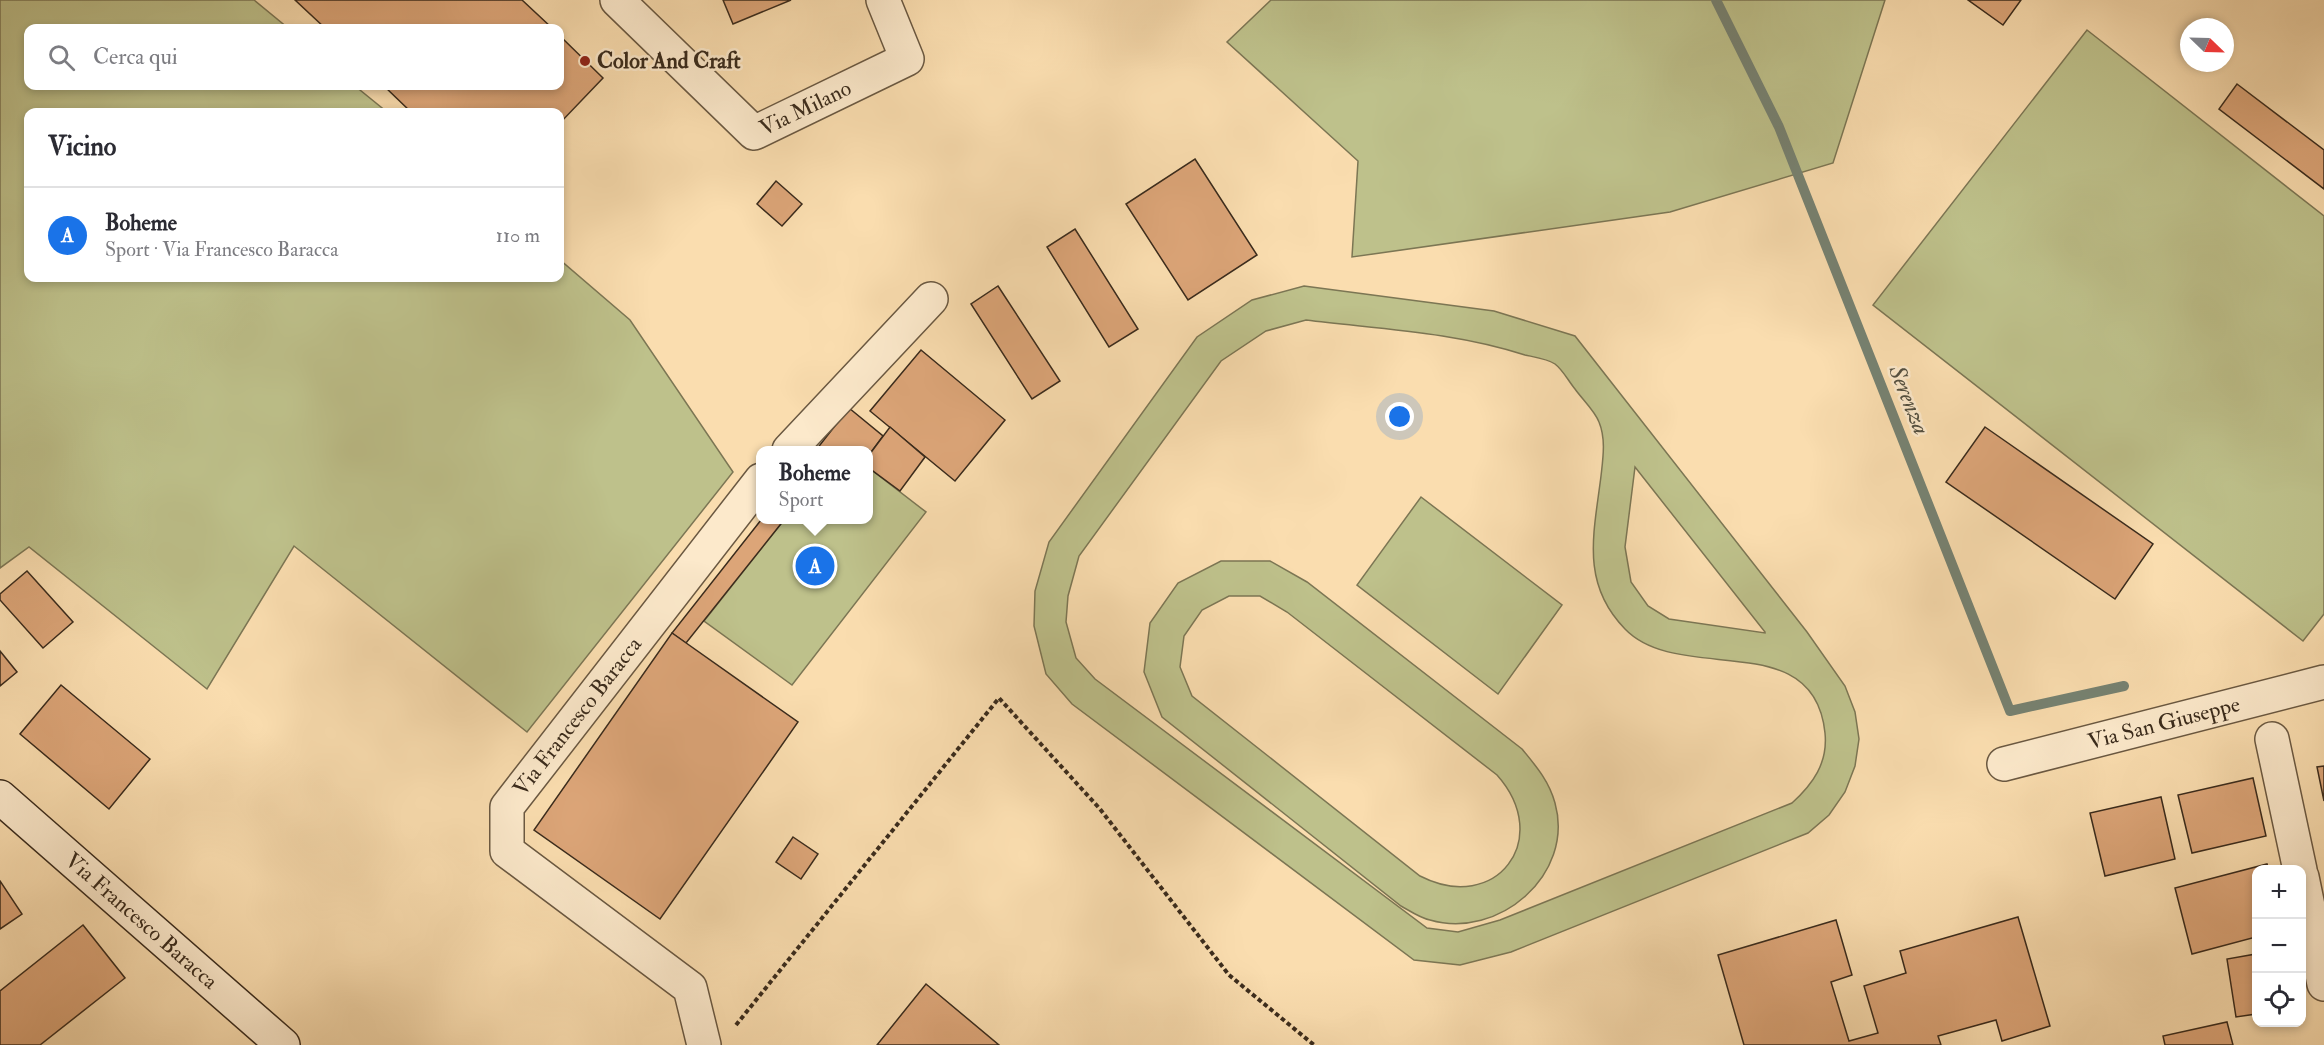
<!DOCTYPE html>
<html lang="it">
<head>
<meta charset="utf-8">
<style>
	body { margin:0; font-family:"IM FELL Double Pica",serif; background:#f7f7f7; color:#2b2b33 }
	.controls { position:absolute; right:18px; bottom:18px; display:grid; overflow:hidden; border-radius:12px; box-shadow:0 3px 9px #0003 }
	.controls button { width:54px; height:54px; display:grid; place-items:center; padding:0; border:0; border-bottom:2px solid #e1e1e2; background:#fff; color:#2b2b33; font:30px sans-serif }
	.compass { position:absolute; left:2180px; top:18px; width:54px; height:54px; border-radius:50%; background:#fff; box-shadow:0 3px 9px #0003; rotate:113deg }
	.you { position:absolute; left:1400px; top:417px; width:21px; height:21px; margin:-15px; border:4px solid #fff; border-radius:50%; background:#1a73e8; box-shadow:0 0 0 9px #1a73e833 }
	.badge { display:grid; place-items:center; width:39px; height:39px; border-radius:50%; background:#1a73e8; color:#fff; font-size:20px; font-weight:700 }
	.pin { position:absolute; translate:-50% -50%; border:3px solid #fff; box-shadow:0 2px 6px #0006 }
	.popup { position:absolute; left:756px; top:446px; width:117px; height:78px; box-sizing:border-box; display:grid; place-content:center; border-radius:12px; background:#fff; filter:drop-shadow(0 2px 4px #0005); font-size:20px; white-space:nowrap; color:#7c7c81 }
	.popup b { font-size:22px; color:#2b2b33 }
	.popup::after { content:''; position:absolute; left:50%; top:100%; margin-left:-12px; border:12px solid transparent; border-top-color:#fff }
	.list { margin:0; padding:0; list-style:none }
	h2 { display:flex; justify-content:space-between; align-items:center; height:78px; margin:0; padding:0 24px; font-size:26px }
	h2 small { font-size:20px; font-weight:400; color:#7c7c81 }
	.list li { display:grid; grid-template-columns:39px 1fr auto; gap:18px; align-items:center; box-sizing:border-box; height:96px; padding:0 24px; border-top:2px solid #e1e1e2 }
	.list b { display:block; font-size:22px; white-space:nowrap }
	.list p { margin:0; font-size:20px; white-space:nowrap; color:#7c7c81 }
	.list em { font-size:20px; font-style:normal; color:#7c7c81 }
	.icon { flex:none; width:33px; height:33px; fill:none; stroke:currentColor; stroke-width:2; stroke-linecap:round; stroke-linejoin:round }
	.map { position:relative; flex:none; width:2324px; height:1045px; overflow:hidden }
	.search { position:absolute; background:#fff; box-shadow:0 3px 9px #0003; left:24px; top:24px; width:540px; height:66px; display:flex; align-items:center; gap:15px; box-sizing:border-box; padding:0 21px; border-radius:12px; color:#7c7c81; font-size:22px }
	.panel { position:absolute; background:#fff; box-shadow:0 3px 9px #0003; left:24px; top:108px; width:540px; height:174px; border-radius:12px }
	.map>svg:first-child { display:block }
	.green { fill:#bec18b; stroke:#7c7654; stroke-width:1.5; fill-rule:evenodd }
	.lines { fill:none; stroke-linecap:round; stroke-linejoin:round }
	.stream { stroke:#768272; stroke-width:10 }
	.building { fill:#dca578; stroke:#3a2b1c; stroke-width:1.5 }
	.street-casing { stroke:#6a5841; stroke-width:36 }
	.secondary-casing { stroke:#3a2b1c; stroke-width:36 }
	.path { stroke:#3a2b1c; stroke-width:4; stroke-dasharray:4.5 3; stroke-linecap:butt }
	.street { stroke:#fce9cb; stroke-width:33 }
	.secondary { stroke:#fce9cb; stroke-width:33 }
	.poi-dot { fill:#8f2418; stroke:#fce9cb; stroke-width:2 }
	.labels { text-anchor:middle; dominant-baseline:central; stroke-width:5; stroke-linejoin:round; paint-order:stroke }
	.poi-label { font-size:22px; font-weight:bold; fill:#3a2b1c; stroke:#fce9cb; text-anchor:start }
	.street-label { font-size:22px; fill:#3a2b1c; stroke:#fce9cb }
	.water-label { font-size:24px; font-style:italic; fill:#534f40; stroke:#fce9cb }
</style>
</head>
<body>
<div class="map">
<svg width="2324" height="1045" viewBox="0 0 2324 1045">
	<rect width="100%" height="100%" fill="#faddaf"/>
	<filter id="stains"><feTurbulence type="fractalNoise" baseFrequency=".00333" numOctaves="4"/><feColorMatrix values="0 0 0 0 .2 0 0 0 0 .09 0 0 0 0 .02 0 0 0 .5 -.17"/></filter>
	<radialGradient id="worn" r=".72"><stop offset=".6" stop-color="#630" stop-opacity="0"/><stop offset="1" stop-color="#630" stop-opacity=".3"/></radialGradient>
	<!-- green -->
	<g class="green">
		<path d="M0,0h254l34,28h-260v58h327l32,26h-359v166h532v-18l70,60 103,152 -206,260 -233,-186 -87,143 -178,-142 -29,21z"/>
		<path d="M1271,0h614l-52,163 -163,49 -318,45 6,-96 -131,-119z"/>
		<path d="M2087,30l237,186v398l-21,27 -430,-336z"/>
		<path d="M1304,286l190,25 81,25 232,296 38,54 10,26 4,27 -4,27 -10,26 -16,23 -21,18 -297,119 -51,13 -46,-5 -342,-256 -26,-30 -12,-48 1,-35 14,-49 148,-205 55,-37zM1306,320c73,9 149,12 219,35 9,2 23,4 30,9 8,6 14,18 20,25 7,10 20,22 24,33 7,17 4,36 2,54 -7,57 -21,107 24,153 55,57 189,-4 200,104 3,30 -12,51 -33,70l-292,117 -42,12 -31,-4 -332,-249 -19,-21 -10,-36 2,-26 11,-40 142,-195 45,-30zM1635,467l130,165v1l-96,-14 -21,-13 -17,-24 -6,-35z"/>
		<path d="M869,468l57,44 -134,173 -88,-64 80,-101h85z"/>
		<path d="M1421,497l141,108 -64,89 -141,-109z"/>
		<path d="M1221,561h49l37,21 215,167c14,17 27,32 33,54 20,72 -57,137 -125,117 -10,-2 -20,-9 -29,-14l-239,-189 -18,-45 6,-49 28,-40zM1229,596h31l27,16 210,163c57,64 -1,140 -77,101l-228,-180 -12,-29 4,-31 18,-26z"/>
	</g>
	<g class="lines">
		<!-- stream -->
		<path class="stream" d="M1716,0l63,127 231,584 114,-25"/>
	</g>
	<!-- building -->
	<g class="building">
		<path d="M295,0h227l30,28h-227z"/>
		<path d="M723,0h68l-58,24z"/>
		<path d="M1968,0h53l-18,25z"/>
		<path d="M560,36l43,42 -43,45v-11h-149l-27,-26h176z"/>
		<path d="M2237,84l87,66v39l-105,-80z"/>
		<path d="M1195,159l62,96 -69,45 -62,-96z"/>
		<path d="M776,181l26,23 -20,22 -25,-22z"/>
		<path d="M1075,229l63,100 -29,18 -62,-100z"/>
		<path d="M998,286l62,95 -28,18 -61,-95z"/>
		<path d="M921,350l84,70 -50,61 -85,-70z"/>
		<path d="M849,408l34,28 -14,19v-5h-23l-5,-3 -3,3h-22z"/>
		<path d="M890,427l35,30 -25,34 -31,-23v-13z"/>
		<path d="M1985,427l168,117 -38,55 -169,-117z"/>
		<path d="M761,520h23l-98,123 -14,-10z"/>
		<path d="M27,571l46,51 -30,26 -43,-48v-6z"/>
		<path d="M672,633l126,89 -138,197 -126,-89z"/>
		<path d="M0,651l17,21 -17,14z"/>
		<path d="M61,685l89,74 -41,50 -89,-75z"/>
		<path d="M2324,766v35l-7,-34z"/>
		<path d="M2253,778l13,58 -74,17 -14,-58z"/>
		<path d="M2161,797l14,62 -70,17 -15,-63z"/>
		<path d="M793,837l25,17 -17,25 -25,-17z"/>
		<path d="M2267,864l2,6h-13v67l-64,17 -17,-66z"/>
		<path d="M0,881l22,33 -22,15z"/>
		<path d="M2018,917l32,109 -48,15 -6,-21 -58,16 3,9h-197l-26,-90 118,-35 16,55 -21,7 18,59 29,-8 -14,-47 42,-13 -6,-22z"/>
		<path d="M83,925l42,53 -85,67h-40v-54z"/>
		<path d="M2256,954v60l-20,3 -9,-58z"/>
		<path d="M926,984l73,61h-122z"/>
		<path d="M2227,1022l6,23h-68l-2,-9z"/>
	</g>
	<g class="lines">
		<defs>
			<g id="street">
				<path id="s1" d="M617,0l137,133 153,-74 -24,-59"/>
				<path d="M789,450l142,-151"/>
				<path d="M2272,739l28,131"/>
				<path id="s2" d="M2004,764l320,-82"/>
				<path d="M2302,877l22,107"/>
				<path id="s3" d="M704,1045l-14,-57 -183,-137v-44l254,-327"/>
			</g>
			<g id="secondary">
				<path id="s4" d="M0,797l283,248"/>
			</g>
		</defs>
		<!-- street casing -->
		<use href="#street" class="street-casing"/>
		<!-- secondary casing -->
		<use href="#secondary" class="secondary-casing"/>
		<!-- path -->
		<path class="path" d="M736,1025l263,-327 101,111 129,166 85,70"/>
		<!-- street -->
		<use href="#street" class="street"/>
		<!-- secondary -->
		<use href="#secondary" class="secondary"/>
	</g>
	<!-- markers -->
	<circle class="poi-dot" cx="585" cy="61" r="6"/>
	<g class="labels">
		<!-- poi labels -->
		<g class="poi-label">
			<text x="597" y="61">Color And Craft</text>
		</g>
		<!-- street labels -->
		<g class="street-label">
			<text stroke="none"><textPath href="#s1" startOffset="248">Via Milano</textPath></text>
			<text stroke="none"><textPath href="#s3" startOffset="446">Via Francesco Baracca</textPath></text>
			<text stroke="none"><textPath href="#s2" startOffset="165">Via San Giuseppe</textPath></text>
			<text stroke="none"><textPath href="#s4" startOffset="188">Via Francesco Baracca</textPath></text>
		</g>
		<!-- water labels -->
		<g class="water-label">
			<text transform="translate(1909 400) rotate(68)">Serenza</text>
		</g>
	</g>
	<rect width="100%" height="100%" filter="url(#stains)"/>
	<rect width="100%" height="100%" fill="url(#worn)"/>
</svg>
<div class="controls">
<button>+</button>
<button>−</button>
<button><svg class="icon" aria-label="locate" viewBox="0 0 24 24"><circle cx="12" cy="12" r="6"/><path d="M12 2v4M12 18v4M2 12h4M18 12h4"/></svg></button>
</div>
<svg class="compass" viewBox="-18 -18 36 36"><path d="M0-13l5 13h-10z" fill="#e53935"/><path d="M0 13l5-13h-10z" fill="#7c7c81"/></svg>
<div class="you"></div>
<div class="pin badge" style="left:815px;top:566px">A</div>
<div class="popup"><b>Boheme</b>Sport</div>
<div class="search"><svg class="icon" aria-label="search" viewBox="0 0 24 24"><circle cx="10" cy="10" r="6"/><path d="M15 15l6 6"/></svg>Cerca qui</div>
<section class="panel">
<h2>Vicino<small></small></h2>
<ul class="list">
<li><span class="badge">A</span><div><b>Boheme</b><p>Sport · Via Francesco Baracca</p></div><em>110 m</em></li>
</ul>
</section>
</div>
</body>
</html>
